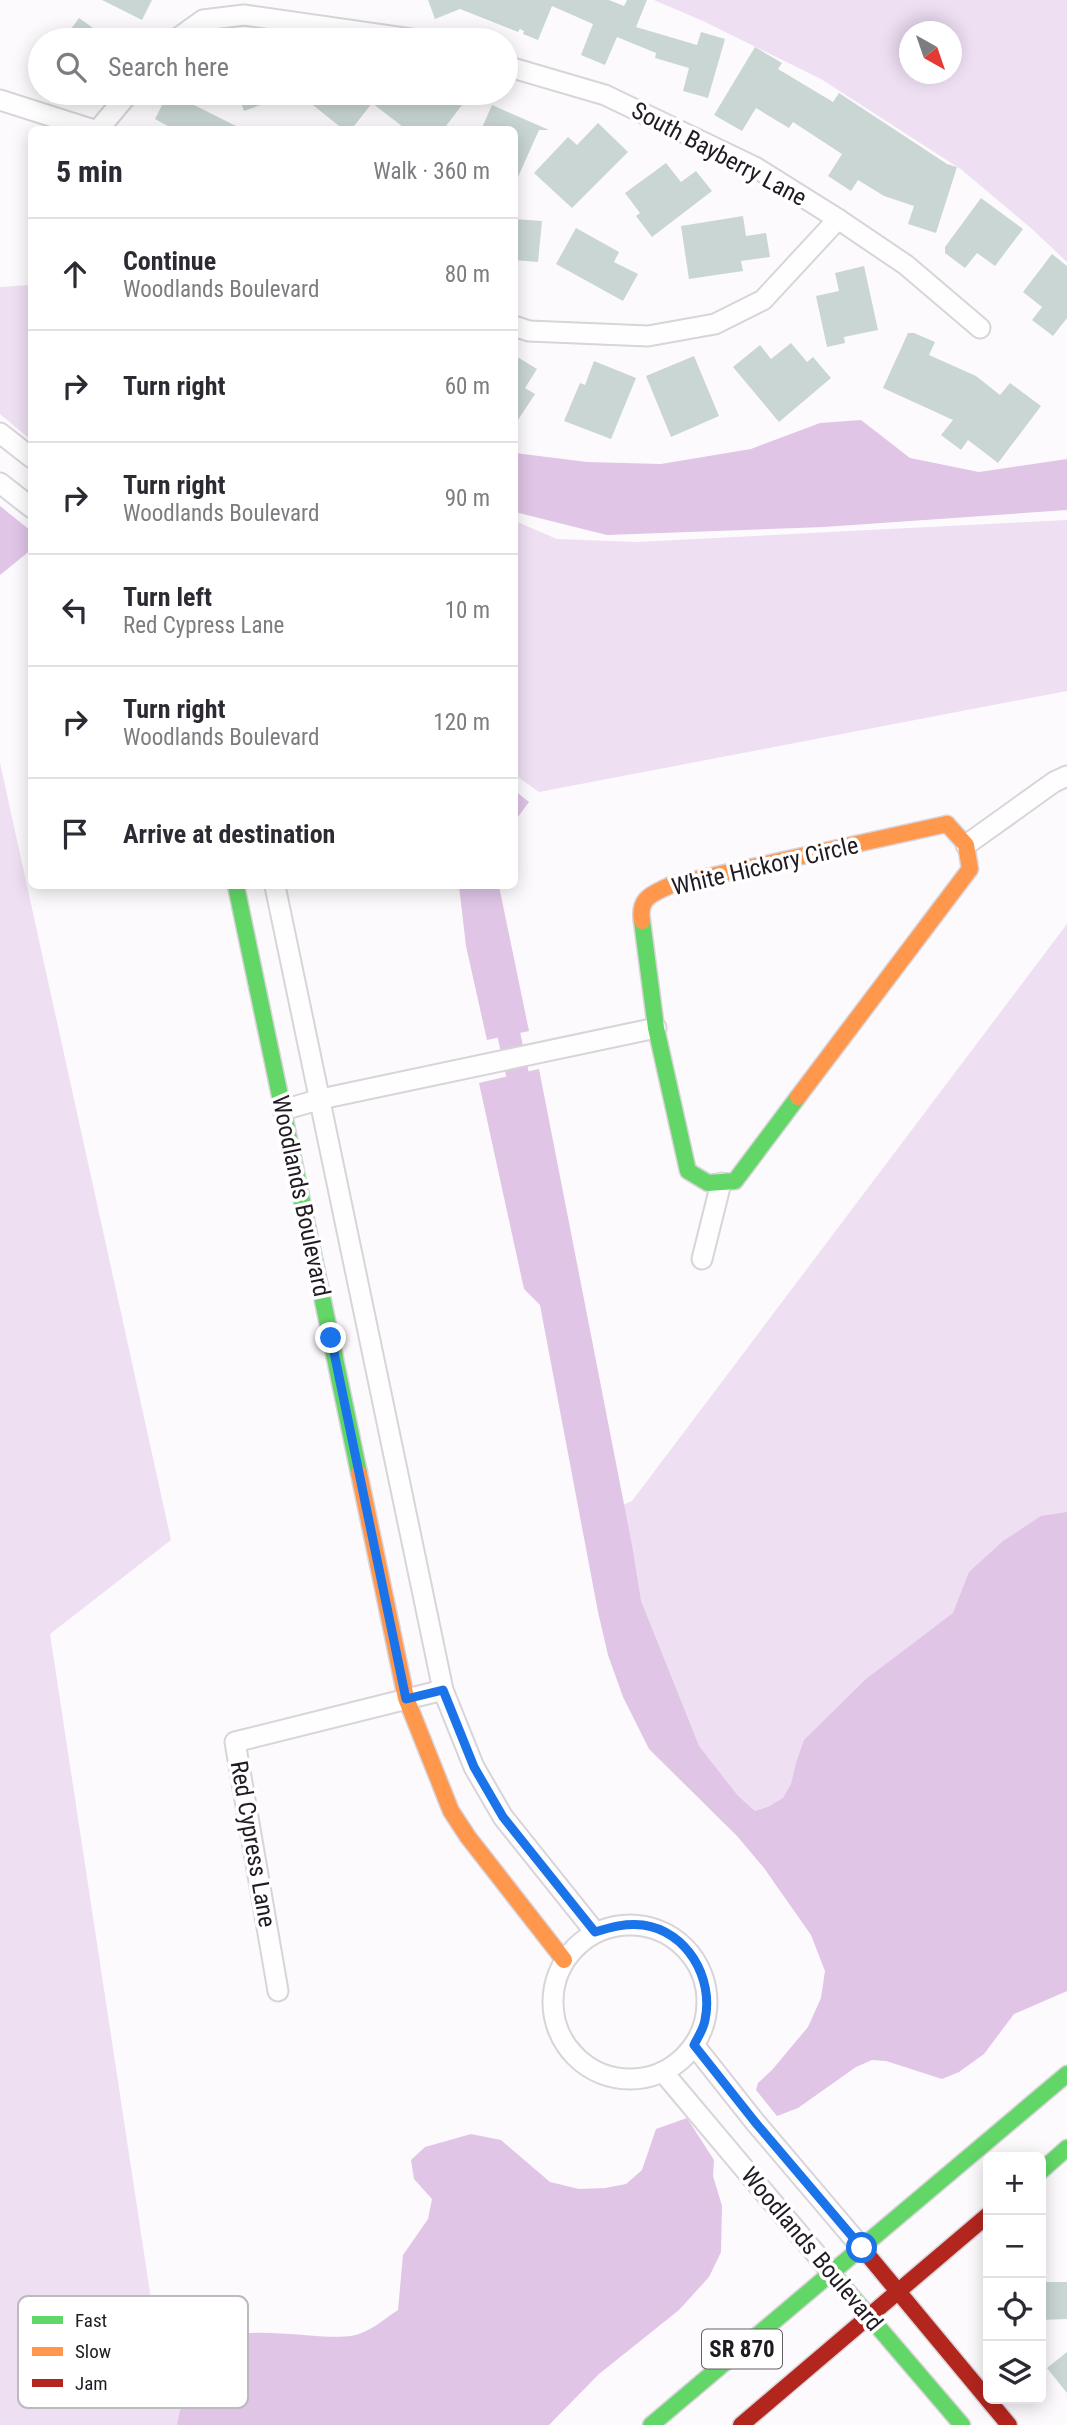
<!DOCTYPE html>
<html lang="en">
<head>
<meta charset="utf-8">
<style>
	body { margin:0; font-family:"Roboto Condensed",sans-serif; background:#f2f2f3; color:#2b2b33 }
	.controls { position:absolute; right:21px; bottom:21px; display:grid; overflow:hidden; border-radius:10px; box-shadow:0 4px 18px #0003 }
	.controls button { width:63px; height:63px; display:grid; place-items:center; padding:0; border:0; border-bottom:2px solid #e1e1e2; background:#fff; color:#2b2b33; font:35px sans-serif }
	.compass { position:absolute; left:899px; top:21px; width:63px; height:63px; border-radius:50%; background:#fff; box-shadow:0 4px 18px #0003; rotate:140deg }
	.stop { position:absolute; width:21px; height:21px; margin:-16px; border:5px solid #1a73e8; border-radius:50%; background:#fff }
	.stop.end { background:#1a73e8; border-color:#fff; box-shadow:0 2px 7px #0008 }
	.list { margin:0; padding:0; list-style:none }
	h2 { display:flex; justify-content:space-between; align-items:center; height:91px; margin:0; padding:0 28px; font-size:30px }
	h2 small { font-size:23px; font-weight:400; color:#7c7c81 }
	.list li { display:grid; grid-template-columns:46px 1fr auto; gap:21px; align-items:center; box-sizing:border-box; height:112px; padding:0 28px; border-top:2px solid #e1e1e2 }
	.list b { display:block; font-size:26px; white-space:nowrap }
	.list p { margin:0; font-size:23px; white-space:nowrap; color:#7c7c81 }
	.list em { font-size:23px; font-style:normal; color:#7c7c81 }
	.icon { flex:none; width:38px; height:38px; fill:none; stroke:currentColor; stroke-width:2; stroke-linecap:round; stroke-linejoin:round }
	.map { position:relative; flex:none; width:1067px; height:2425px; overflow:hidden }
	.search { position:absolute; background:#fff; box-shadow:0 4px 18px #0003; left:28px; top:28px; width:490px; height:77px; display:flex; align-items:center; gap:18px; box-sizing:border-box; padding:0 24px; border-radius:38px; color:#7c7c81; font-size:26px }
	.panel { position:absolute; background:#fff; box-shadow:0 4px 18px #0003; left:28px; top:126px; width:490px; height:763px; border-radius:10px }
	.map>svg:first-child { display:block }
	.green { fill:#eedff3; fill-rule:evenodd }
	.water { fill:#e0c5e7 }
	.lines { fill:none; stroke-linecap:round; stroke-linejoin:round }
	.canal { stroke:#e0c5e7; stroke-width:23 }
	.building { fill:#c9d6d3 }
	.street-casing { stroke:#d8d4da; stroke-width:23 }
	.fast-casing { stroke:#d8d4da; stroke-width:19 }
	.slow-casing { stroke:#d8d4da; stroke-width:19 }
	.jam-casing { stroke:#d8d4da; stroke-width:19 }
	.street { stroke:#fffeff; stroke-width:19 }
	.fast { stroke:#63d668; stroke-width:16 }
	.slow { stroke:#ff974d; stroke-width:16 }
	.jam { stroke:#b3261e; stroke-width:16 }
	.route { stroke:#1a73e8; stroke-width:9 }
	.labels { text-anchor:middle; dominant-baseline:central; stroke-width:7; stroke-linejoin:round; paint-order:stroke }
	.shield { fill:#fff; stroke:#645f65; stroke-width:2 }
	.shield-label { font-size:23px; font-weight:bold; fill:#211a23 }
	.street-label { font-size:24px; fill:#211a23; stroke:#fff }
	.key { fill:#fff; stroke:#bcbabd; stroke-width:2 }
	.key-label { font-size:19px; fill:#211a23 }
</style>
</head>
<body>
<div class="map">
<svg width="1067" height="2425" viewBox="0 0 1067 2425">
	<rect width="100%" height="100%" fill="#fcfafd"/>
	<!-- green -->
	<g class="green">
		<path d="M654,0h413v262l-35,-33 -70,-59 -141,-91 -118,-58zM909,32h42v42h-42z"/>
		<path d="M31,285h1l-1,155 -31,-26v-127z"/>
		<path d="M1067,520v171l-528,101 -24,-17v-254l42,18 80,3z"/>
		<path d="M0,763l171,777 -121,94 108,711 33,80h-191z"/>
		<path d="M1067,924v709l-294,208 -82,-70 -82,-260 23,-10z"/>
	</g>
	<!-- water -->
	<g class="water">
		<path d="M861,420l49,38 69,14 88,-13v51l-243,17 -217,8 -92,-23v-59l72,9 74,2 90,-15 69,-26z"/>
		<path d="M0,506l31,25 1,18 -32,26z"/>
		<path d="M515,791l14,11 -14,19z"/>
		<path d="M459,886h40l30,145 -42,9 -21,-94z"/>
		<path d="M539,1069l93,476 9,56 58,145 39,50 17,15 13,-4 15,-9 8,-14 5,-21 8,-23 62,-61 87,-66 16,-41 34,-31 38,-25 26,-4v479l-53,23 -30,40 -25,18 -17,7 -56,-18 -14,-1 -16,7 -58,41 -21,8 -21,-26 2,-7 14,-13 36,-43 13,-29 4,-27 -14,-36 -47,-67 -27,-32 -88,-87 -26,-52 -15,-42 -10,-43 -58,-307 -16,-16 -45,-206z"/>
		<path d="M687,2118l27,42 -1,16 9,30 -1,46 -12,25 -30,33 -80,64 -50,51h-372c5,-22 13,-64 31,-79 31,-26 105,-5 143,-10 18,-3 32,-16 47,-26l5,-55 25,-36 4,-20 -18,-20 -3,-19 14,-13 46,-13 30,6 49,42 29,7 26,-1 21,-4 16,-14 14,-41z"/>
	</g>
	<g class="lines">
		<!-- canal -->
		<path class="canal" d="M503,1008l21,96"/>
	</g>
	<!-- building -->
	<g class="building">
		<path d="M102,0h50l-10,20z"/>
		<path d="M428,0h181l15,6 3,-6h20l-11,27 61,18 4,-13 24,7 -17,59 -25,-7 6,-23 -34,-10 1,-5 -39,-16 -12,28 -24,-10 12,-31 -41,-18 -14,34 -15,-6 1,-3 -4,-2 -2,3 -58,-23 -25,10z"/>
		<path d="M79,18l31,22h-47z"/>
		<path d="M755,47l27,16 -4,6 55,33 6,-9 108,71 10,3 -21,66 -28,-9 6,-18 -30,-10 -26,-16 -7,11 -23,-15 14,-22 -49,-32 -4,6 -33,-20 -14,23 -28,-16z"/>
		<path d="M168,93h2l74,37h-69l-20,-11z"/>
		<path d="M238,93h49l1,2 -44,16z"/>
		<path d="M298,93h173l-28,37h-36l-35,-27 -21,27h-7z"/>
		<path d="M492,105l57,25h-10l-25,56v-56h-33z"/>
		<path d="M598,123l30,29 -56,56 -38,-35 34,-36 9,8z"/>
		<path d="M666,163l15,19 15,-11 16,20 -60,46 -16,-21 4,-3 -15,-20z"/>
		<path d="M981,198l42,31 -28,37 -18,-13 -12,15 -20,-15v-6z"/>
		<path d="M743,216l3,20 20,-3 4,24 -29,4 2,10 -54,8 -8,-53z"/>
		<path d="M514,219l28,2 -4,41 -24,-2z"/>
		<path d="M576,228l43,24 -5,10 24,12 -15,27 -67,-37z"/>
		<path d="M1052,254l15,12v52l-14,18 -21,-16 10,-13 -19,-15z"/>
		<path d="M864,266l14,64 -34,7 1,6 -18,4 -11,-51 23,-5 -4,-18z"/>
		<path d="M908,333h6l21,9 -6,13 47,21 24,19 10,-12 31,23 -43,57 -30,-23 -7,10 -20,-15 12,-15 -70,-32z"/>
		<path d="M791,343l16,19 6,-5 18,21 -52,44 -46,-55 27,-22 11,14z"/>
		<path d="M514,355l23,14 -12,19 10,6 -21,32z"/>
		<path d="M694,356l25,60 -48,21 -25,-61z"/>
		<path d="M594,361l42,17 -25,61 -47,-18 16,-38 5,2z"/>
		<path d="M1041,2282h26v37l-26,1z"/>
		<path d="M1067,2352v41l-20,-25z"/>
	</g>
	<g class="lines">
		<defs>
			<g id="street">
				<path d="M175,40l28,-20 41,-5 174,25"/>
				<path d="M506,66l99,29 150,72 83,52 68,46 74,63"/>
				<path d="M0,100l94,30"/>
				<path d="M98,130l31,-37"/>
				<path d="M514,326l15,5 119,5 67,-12 48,-24 75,-81"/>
				<path d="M0,433l32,25"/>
				<path d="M0,483l32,25"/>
				<path d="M966,845l88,-63 13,-6"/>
				<path d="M275,886l168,804 31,77 29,50 92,115"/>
				<path d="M283,1110l38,-11 335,-71"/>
				<path d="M702,1259l19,-76"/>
				<circle cx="630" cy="2002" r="77"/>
				<path d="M278,1991l-43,-249 208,-52"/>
				<path d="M694,2045l61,77 107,126"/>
				<path d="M663,2072l169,201"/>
			</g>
			<g id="fast">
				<path d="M236,886l123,587"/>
				<path d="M642,921l14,107 32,143 20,12 27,-2 63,-84"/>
				<path d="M1041,2171l26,-23"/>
				<path d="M832,2273l130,152"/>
				<path d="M651,2425l416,-351"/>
			</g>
			<g id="slow">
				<path d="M642,921c-4,-24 11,-27 29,-36l276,-61"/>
				<path d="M798,1097l172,-228 -4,-24 -19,-21"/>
				<path d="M359,1473l47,225 45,113 17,26 96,123"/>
			</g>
			<g id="jam">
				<path d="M862,2248l147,177"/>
				<path d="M741,2425l247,-210"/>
			</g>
		</defs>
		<!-- street casing -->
		<use href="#street" class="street-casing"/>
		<!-- fast casing -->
		<use href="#fast" class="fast-casing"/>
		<!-- slow casing -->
		<use href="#slow" class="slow-casing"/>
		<!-- jam casing -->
		<use href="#jam" class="jam-casing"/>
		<!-- street -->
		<use href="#street" class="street"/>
		<!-- fast -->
		<use href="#fast" class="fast"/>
		<!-- slow -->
		<use href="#slow" class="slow"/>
		<!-- jam -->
		<use href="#jam" class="jam"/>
	</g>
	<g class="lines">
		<!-- route -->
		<path class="route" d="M331,1338l75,361 37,-9 31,77 29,50 92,115c16,-5 31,-9 48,-7 44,6 71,53 62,95 -1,8 -7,17 -11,25l61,77 107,126"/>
	</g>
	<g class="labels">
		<!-- shield labels -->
		<rect class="shield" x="702" y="2329.5" width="80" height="39" rx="5"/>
		<g class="shield-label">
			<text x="742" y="2349">SR 870</text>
		</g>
		<!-- street labels -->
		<g class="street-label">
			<text transform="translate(719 154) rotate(28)">South Bayberry Lane</text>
			<text transform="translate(765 866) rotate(-13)">White Hickory Circle</text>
			<text transform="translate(301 1196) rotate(78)">Woodlands Boulevard</text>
			<text transform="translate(253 1844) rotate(80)">Red Cypress Lane</text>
			<text transform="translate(812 2249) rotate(50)">Woodlands Boulevard</text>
		</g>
	</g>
	<!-- legend -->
	<rect x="18" y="2296" width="230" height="112" rx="10" class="key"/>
	<rect x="32" y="2316" width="31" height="8" fill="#63d668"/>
	<rect x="32" y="2347" width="31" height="9" fill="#ff974d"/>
	<rect x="32" y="2379" width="31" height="8" fill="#b3261e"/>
	<g class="key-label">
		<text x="75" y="2327">Fast</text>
		<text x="75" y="2358">Slow</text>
		<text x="75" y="2390">Jam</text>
	</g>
</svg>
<div class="controls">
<button>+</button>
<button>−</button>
<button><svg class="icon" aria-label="locate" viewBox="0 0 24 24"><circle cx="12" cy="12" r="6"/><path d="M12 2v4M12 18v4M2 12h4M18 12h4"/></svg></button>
<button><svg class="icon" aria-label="layers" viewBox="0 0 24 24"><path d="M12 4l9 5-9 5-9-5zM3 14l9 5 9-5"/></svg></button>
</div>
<svg class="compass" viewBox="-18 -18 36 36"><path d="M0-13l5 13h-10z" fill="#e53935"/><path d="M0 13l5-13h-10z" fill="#7c7c81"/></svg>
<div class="stop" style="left:862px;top:2248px"></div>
<div class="stop end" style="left:331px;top:1338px"></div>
<div class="search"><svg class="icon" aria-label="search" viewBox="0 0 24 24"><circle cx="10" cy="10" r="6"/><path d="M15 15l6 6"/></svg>Search here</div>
<section class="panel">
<h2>5 min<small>Walk · 360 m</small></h2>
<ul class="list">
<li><svg class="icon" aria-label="ahead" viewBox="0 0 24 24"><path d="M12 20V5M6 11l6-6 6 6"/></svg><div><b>Continue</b><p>Woodlands Boulevard</p></div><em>80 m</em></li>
<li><svg class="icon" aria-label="right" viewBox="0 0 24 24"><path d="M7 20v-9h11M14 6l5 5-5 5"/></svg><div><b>Turn right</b></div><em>60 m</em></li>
<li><svg class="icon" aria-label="right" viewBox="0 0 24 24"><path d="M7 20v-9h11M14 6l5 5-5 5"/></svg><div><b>Turn right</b><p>Woodlands Boulevard</p></div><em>90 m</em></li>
<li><svg class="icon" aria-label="left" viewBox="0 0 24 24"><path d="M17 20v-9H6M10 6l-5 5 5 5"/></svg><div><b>Turn left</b><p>Red Cypress Lane</p></div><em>10 m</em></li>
<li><svg class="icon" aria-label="right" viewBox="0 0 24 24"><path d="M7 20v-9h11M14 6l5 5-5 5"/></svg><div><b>Turn right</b><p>Woodlands Boulevard</p></div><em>120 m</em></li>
<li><svg class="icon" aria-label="arrive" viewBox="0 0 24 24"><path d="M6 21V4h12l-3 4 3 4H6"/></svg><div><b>Arrive at destination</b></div></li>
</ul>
</section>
</div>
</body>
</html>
